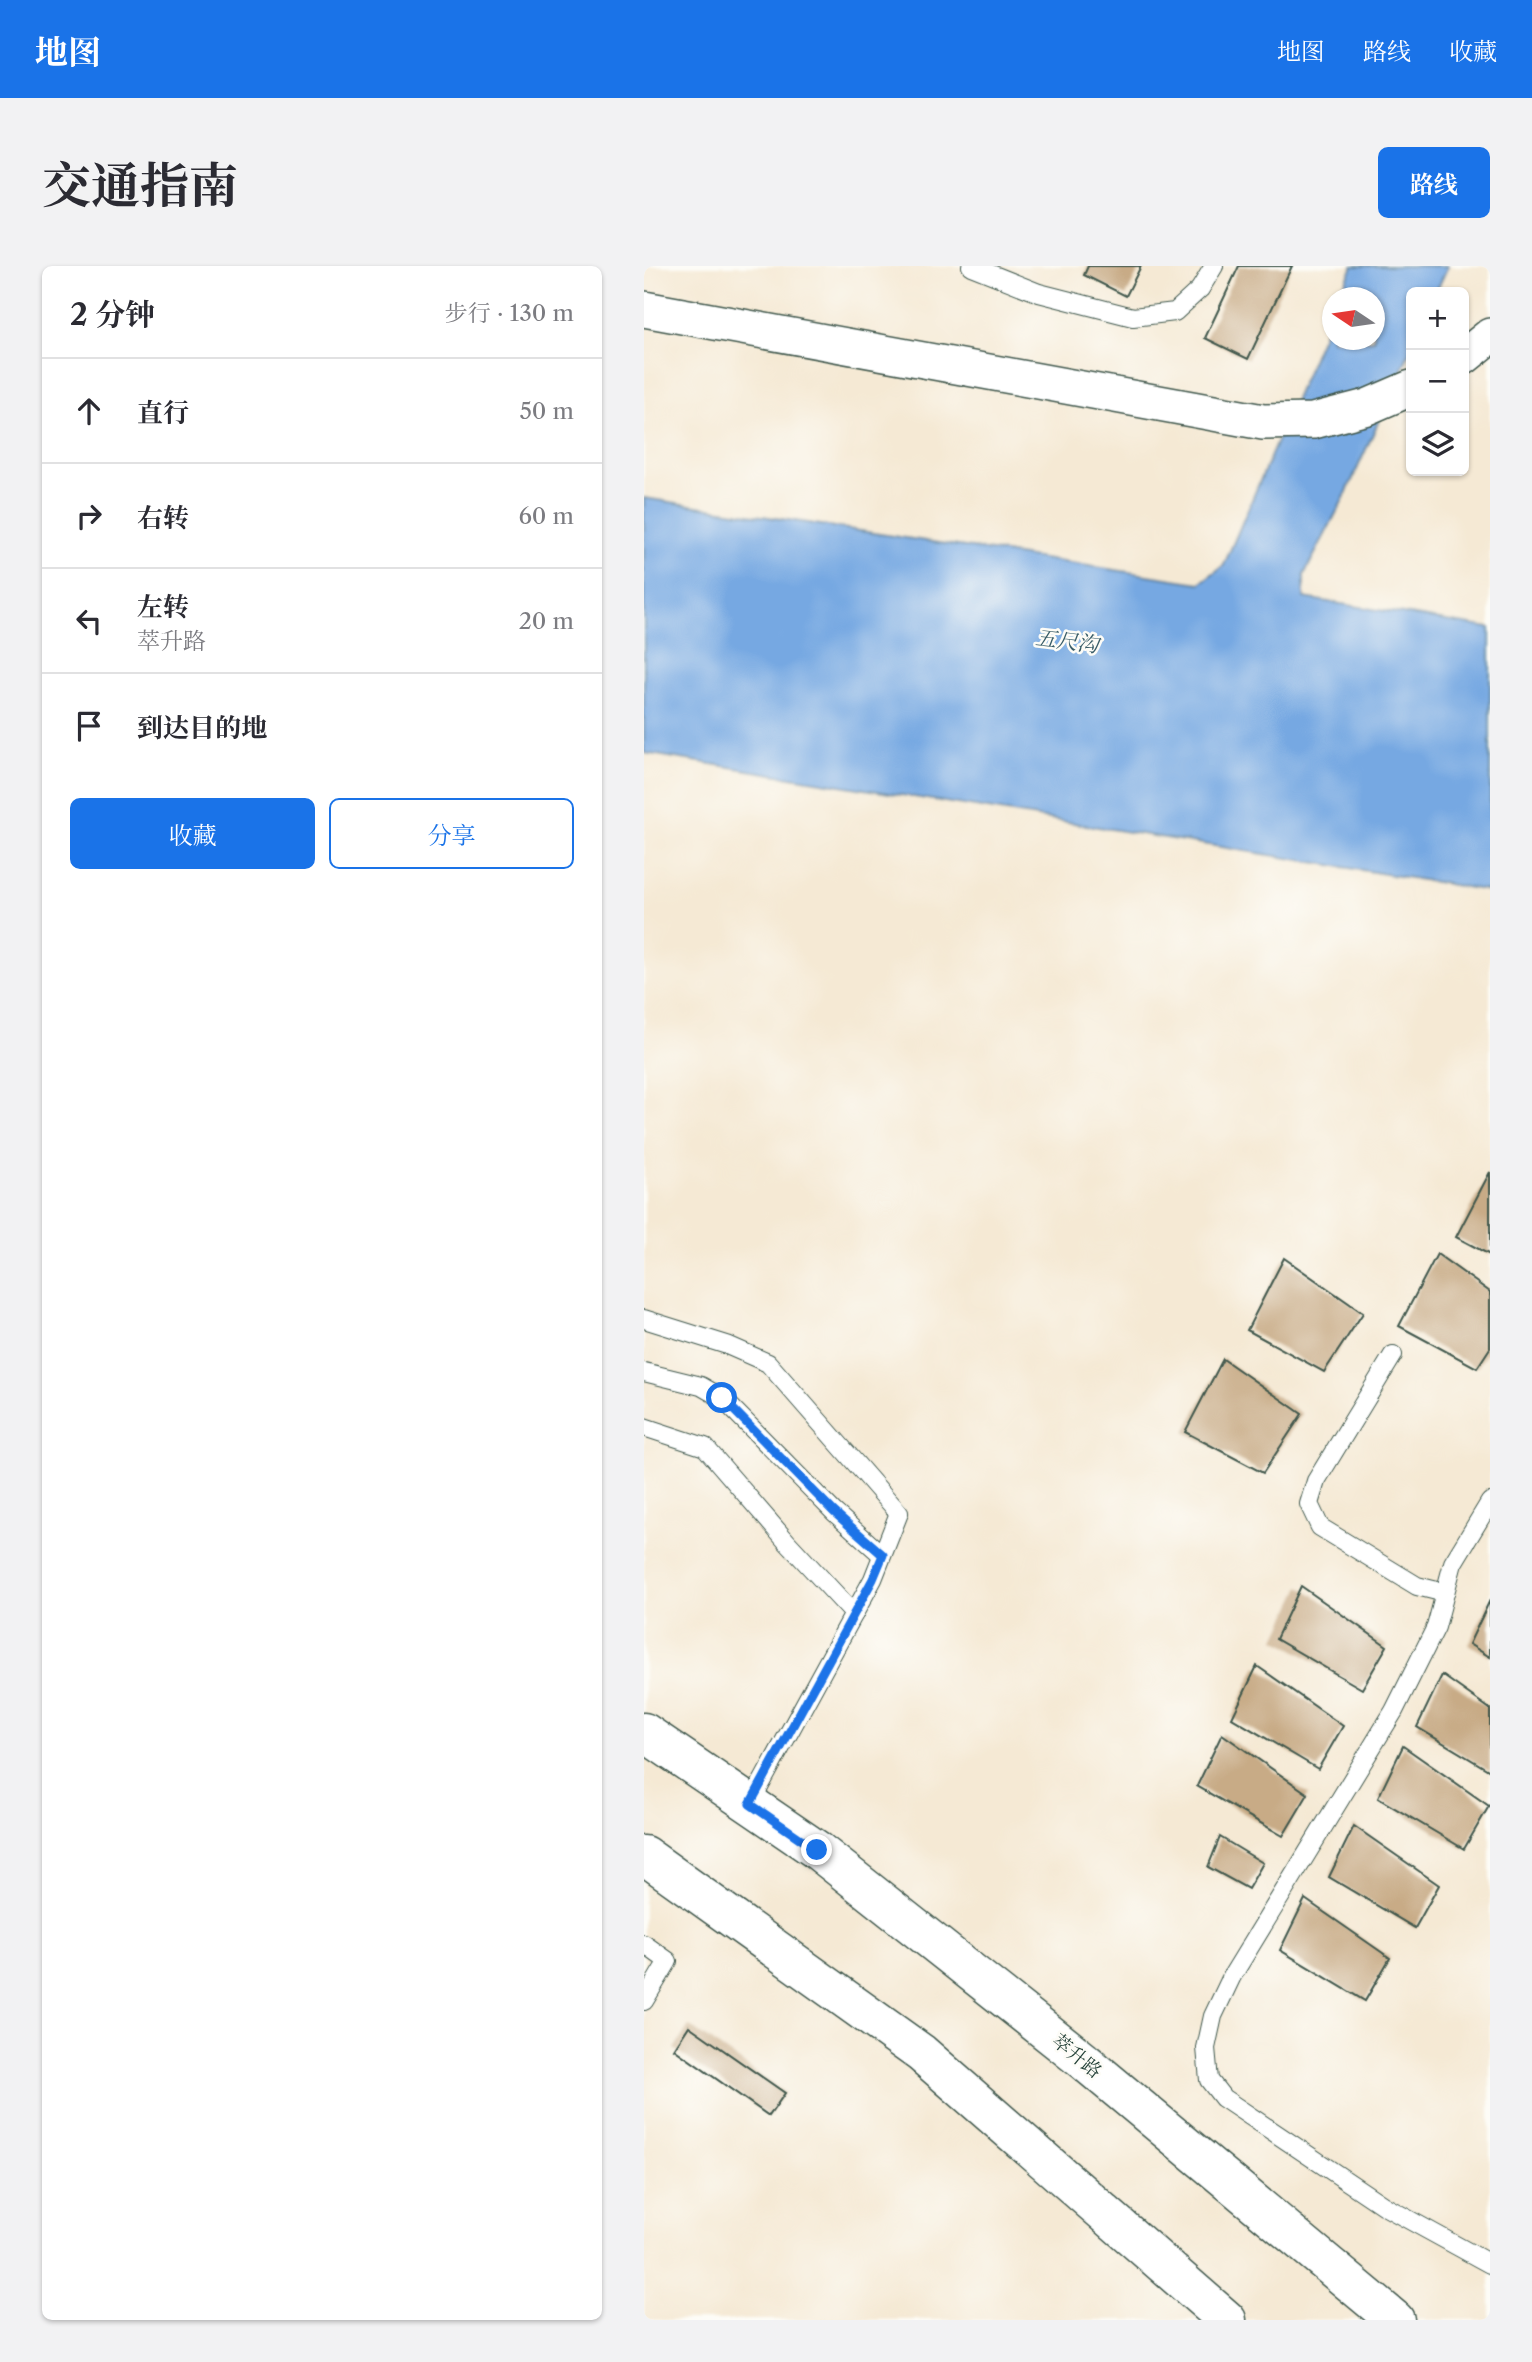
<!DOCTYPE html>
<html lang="zh">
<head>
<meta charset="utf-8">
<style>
	body { margin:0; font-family:"Libre Caslon Text","Noto Serif SC",serif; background:#f2f2f3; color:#2b2b33 }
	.controls { position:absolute; right:21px; top:21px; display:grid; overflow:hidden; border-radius:10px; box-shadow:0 2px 5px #0004 }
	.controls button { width:63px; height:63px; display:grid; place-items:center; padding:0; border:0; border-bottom:2px solid #e1e1e2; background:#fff; color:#2b2b33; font:35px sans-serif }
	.compass { position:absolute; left:678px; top:21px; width:63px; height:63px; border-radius:50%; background:#fff; box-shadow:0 2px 5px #0004; rotate:283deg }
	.stop { position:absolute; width:21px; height:21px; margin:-16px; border:5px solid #1a73e8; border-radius:50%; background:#fff }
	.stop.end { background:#1a73e8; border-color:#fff; box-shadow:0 2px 7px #0008 }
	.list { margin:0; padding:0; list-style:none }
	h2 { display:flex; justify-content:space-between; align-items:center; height:91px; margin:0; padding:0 28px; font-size:30px }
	h2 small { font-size:23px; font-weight:400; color:#7c7c81 }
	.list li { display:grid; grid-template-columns:46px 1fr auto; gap:21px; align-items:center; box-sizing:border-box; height:105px; padding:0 28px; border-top:2px solid #e1e1e2 }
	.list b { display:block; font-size:26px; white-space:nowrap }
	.list p { margin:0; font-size:23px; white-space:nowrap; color:#7c7c81 }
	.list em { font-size:23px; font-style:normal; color:#7c7c81 }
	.actions { display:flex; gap:14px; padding:21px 28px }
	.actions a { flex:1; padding:16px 0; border:2px solid #1a73e8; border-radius:10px; text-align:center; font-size:24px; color:#1a73e8 }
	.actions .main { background:#1a73e8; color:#fff }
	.icon { flex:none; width:38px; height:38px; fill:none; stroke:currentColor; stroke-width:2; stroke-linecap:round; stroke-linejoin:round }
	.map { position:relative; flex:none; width:846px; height:2054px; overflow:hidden; border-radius:10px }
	header { display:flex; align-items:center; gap:42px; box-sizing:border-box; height:98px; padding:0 35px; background:#1a73e8; color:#fff }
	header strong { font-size:33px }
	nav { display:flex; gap:38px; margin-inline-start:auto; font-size:24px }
	.intro { display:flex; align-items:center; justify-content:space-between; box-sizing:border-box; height:168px; padding:0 42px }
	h1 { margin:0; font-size:49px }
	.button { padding:18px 32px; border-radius:10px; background:#1a73e8; color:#fff; font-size:24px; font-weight:700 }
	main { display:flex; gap:42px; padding:0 42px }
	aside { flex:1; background:#fff; border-radius:10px; box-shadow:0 2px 5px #0004 }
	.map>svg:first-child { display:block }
	.water { fill:#76a8e2; stroke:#4a728b; stroke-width:2 }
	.building { fill:#c8ab86 }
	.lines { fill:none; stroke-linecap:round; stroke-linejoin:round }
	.lane-casing { stroke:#3f574c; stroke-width:20 }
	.street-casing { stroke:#3f574c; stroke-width:38 }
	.secondary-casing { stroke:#3f574c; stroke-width:41 }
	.lane { stroke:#fff; stroke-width:18 }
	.street { stroke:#fff; stroke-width:35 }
	.secondary { stroke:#fff; stroke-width:38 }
	.route { stroke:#1a73e8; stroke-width:9 }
	.labels { text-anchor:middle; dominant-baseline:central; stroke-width:5; stroke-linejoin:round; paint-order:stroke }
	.street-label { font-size:19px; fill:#1f3d34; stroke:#fdfcf7 }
	.water-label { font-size:21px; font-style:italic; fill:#395d68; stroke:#fdfcf7 }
</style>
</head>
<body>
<header>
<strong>地图</strong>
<nav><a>地图</a><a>路线</a><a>收藏</a></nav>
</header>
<div class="intro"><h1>交通指南</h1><a class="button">路线</a></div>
<main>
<aside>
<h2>2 分钟<small>步行 · 130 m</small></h2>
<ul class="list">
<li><svg class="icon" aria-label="ahead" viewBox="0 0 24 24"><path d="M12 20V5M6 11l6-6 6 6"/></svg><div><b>直行</b></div><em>50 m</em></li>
<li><svg class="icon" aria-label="right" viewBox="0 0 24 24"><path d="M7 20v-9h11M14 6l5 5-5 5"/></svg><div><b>右转</b></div><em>60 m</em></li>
<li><svg class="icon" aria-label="left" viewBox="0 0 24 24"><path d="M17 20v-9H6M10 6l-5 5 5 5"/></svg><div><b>左转</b><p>萃升路</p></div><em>20 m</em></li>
<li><svg class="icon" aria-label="arrive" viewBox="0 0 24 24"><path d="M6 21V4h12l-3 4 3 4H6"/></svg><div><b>到达目的地</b></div></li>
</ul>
<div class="actions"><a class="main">收藏</a><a>分享</a></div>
</aside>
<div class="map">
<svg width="846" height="2054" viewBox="0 0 846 2054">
	<rect width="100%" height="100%" fill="#fdfcf7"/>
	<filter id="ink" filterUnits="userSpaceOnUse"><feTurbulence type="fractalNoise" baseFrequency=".0143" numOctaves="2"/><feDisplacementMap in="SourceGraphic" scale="14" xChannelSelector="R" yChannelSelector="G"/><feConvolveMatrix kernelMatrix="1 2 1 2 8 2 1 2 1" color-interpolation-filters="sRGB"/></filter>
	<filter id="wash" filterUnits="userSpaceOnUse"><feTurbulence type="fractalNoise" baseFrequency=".00686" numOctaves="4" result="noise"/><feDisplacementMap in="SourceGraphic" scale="28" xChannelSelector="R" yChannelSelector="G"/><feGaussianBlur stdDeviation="1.57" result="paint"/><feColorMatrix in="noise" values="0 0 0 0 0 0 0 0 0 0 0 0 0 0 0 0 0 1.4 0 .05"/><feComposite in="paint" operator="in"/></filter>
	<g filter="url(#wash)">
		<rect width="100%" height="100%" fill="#f5e9d4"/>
		<!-- water -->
		<path class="water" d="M709,0h95l-12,26h-25v57l-65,145 -42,81v23l186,30v263l-846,-138v-255l556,85 24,-18 108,-252v27h42v-42l-35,-1z"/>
		<g id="blocks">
			<!-- building -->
			<g class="building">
				<path d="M444,0h53l-15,30 -42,-21z"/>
				<path d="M595,0h53l-44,93 -43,-21z"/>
				<path d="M846,906v83l-34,-18z"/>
				<path d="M793,988l53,38v56l-13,20 -78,-42z"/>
				<path d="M640,992l79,55 -39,59 -77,-42z"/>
				<path d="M579,1093l79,55 -39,59 -78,-41z"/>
				<path d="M657,1320l86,60 -25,43 -86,-50z"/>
				<path d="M846,1334v57l-21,-13z"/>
				<path d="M613,1400l86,60 -25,43 -86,-51z"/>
				<path d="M798,1409l48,34v62l-73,-44z"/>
				<path d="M578,1468l86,60 -25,42 -86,-50z"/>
				<path d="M759,1480l86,60 -25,43 -86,-51z"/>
				<path d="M710,1560l85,59 -24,43 -86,-51z"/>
				<path d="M576,1571l43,26 -15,26 -40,-22z"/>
				<path d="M661,1633l85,59 -25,43 -85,-51z"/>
				<path d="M45,1760l96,67 -16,23 -95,-67z"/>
			</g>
		</g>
	</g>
	<g filter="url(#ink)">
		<use href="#blocks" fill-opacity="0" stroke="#3f574c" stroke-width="2"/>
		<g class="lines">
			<defs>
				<g id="lane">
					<path d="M327,0l68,27 94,24 42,-5 25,-23 14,-23"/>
					<path d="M0,1053l83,26 41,18 131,150 -26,66 -123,225"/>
					<path d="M749,1089l-77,126 -7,23 11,23 97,59 28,7"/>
					<path d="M0,1106l57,14 21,12 112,114 48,43"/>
					<path d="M0,1161l61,20 82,95 67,72"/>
					<path d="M846,1236l-37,61 -17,64 -42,84 -162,265 -19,40 -7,32 3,32 14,18 161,108 106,58"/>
					<path d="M0,1678l24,17 -24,40"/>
				</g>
				<g id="street">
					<path d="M0,43l619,113 50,-1 54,-14 44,-19"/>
					<path d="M820,91l26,-21"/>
				</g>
				<g id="secondary">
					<path d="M0,1466l173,118 268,212 310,258"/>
					<path d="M0,1589l277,198 306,267"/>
				</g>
			</defs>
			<!-- lane casing -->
			<use href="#lane" class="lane-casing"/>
			<!-- street casing -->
			<use href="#street" class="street-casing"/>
			<!-- secondary casing -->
			<use href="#secondary" class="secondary-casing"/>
			<!-- lane -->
			<use href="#lane" class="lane"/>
			<!-- street -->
			<use href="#street" class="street"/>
			<!-- secondary -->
			<use href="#secondary" class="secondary"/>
		</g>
	</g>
	<g class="lines" filter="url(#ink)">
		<!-- route -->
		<path class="route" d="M78,1132l112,114 49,43 -10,24 -123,225 67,46"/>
	</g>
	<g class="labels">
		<!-- street labels -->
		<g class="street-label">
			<text transform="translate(433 1790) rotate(39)">萃升路</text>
		</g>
		<!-- water labels -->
		<g class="water-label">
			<text transform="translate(423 375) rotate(7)">五尺沟</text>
		</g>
	</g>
</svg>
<div class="controls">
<button>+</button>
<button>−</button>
<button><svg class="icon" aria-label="layers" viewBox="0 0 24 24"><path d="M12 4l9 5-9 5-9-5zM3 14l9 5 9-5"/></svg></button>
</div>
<svg class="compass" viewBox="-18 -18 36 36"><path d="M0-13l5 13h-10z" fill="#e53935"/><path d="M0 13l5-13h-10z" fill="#7c7c81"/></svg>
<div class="stop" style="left:78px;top:1132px"></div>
<div class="stop end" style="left:173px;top:1584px"></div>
</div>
</main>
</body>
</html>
